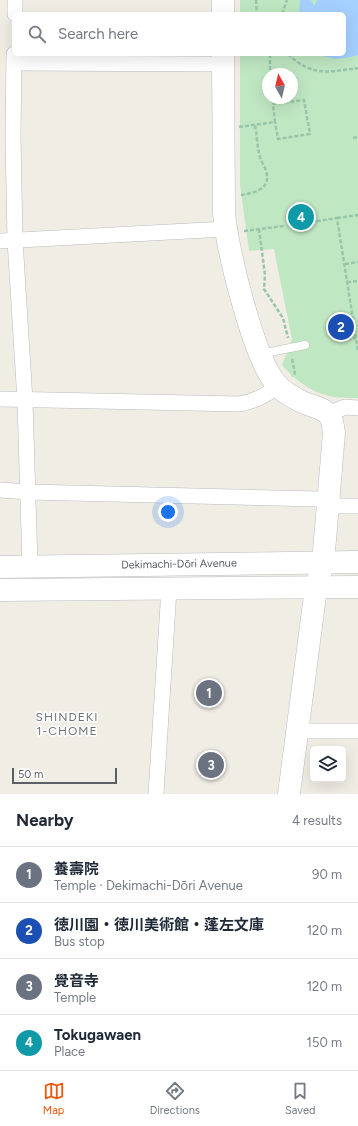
<!DOCTYPE html>
<html lang="en">
<head>
<meta charset="utf-8">
<style>
	body { margin:0; font-family:Figtree,"Noto Sans JP",sans-serif; background:#f6f6f7; color:#1f2937 }
	.controls { position:absolute; right:12px; bottom:12px; display:grid; overflow:hidden; border-radius:6px; box-shadow:0 4px 16px #0002 }
	.controls button { width:36px; height:36px; display:grid; place-items:center; padding:0; border:0; border-bottom:1px solid #e0e1e3; background:#fff; color:#1f2937; font:20px sans-serif }
	.compass { position:absolute; left:262px; top:68px; width:36px; height:36px; border-radius:50%; background:#fff; box-shadow:0 4px 16px #0002; rotate:352deg }
	.scale { position:absolute; left:12px; bottom:10px; width:105px; box-sizing:border-box; padding-left:4px; border:2px solid #5c5f65; border-top:0; font-size:11px; line-height:14px; white-space:nowrap; color:#5c5f65; -webkit-text-stroke:3px #fff; paint-order:stroke }
	.you { position:absolute; left:168px; top:512px; width:14px; height:14px; margin:-10px; border:3px solid #fff; border-radius:50%; background:#1a73e8; box-shadow:0 0 0 6px #1a73e833 }
	.badge { display:grid; place-items:center; width:26px; height:26px; border-radius:50%; background:#ea580c; color:#fff; font-size:13px; font-weight:700 }
	.pin { position:absolute; translate:-50% -50%; border:2px solid #fff; box-shadow:0 1px 4px #0006 }
	.list { margin:0; padding:0; list-style:none }
	h2 { display:flex; justify-content:space-between; align-items:center; height:52px; margin:0; padding:0 16px; font-size:17px }
	h2 small { font-size:13px; font-weight:400; color:#747a83 }
	.list li { display:grid; grid-template-columns:26px 1fr auto; gap:12px; align-items:center; box-sizing:border-box; height:56px; padding:0 16px; border-top:1px solid #e0e1e3 }
	.list b { display:block; font-size:15px; white-space:nowrap }
	.list p { margin:0; font-size:13px; white-space:nowrap; color:#747a83 }
	.list em { font-size:13px; font-style:normal; color:#747a83 }
	.icon { flex:none; width:22px; height:22px; fill:none; stroke:currentColor; stroke-width:2; stroke-linecap:round; stroke-linejoin:round }
	.map { position:relative; flex:none; width:358px; height:794px; overflow:hidden }
	.search { position:absolute; background:#fff; box-shadow:0 4px 16px #0002; left:12px; right:12px; top:12px; height:44px; display:flex; align-items:center; gap:10px; box-sizing:border-box; padding:0 14px; border-radius:6px; color:#747a83; font-size:15px }
	.sheet { height:276px; background:#fff }
	nav { display:flex; justify-content:space-around; align-items:center; box-sizing:border-box; height:56px; border-top:1px solid #e0e1e3; background:#fff; font-size:11px; color:#747a83 }
	nav a { display:grid; justify-items:center; gap:2px }
	nav .on { color:#ea580c }
	.map>svg:first-child { display:block }
	.green { fill:#bfe7c2; fill-rule:evenodd }
	.water { fill:#a4d0ff }
	.lines { fill:none; stroke-linecap:round; stroke-linejoin:round }
	.lane-casing { stroke:#b9bbc0; stroke-width:9 }
	.street-casing { stroke:#b9bbc0; stroke-width:16 }
	.secondary-casing { stroke:#b9bcc2; stroke-width:23 }
	.path { stroke:#97c6a8; stroke-width:2.5; stroke-dasharray:4 2; stroke-linecap:butt }
	.lane { stroke:#fff; stroke-width:8 }
	.street { stroke:#fff; stroke-width:15 }
	.secondary { stroke:#fff; stroke-width:22 }
	.labels { text-anchor:middle; dominant-baseline:central; stroke-width:3; stroke-linejoin:round; paint-order:stroke }
	.street-label { font-size:11px; fill:#5c5f65; stroke:#fff }
	.neighbourhood-label { font-size:12px; letter-spacing:1px; fill:#6d7177; stroke:#fff }
</style>
</head>
<body>
<div class="map">
<svg width="358" height="794" viewBox="0 0 358 794">
	<rect width="100%" height="100%" fill="#efede4"/>
	<!-- green -->
	<path class="green" d="M240,0h118v398c-9,0 -20,0 -29,-2 -18,-4 -35,-17 -47,-31l10,-26 -18,-90 -25,2 -9,-66v-131h104v-40h-104zM268,74h24v24h-24z"/>
	<!-- water -->
	<path class="water" d="M300,0h11l3,6 3,-6h41v55c-13,4 -26,6 -39,-1h25v-40h-45z"/>
	<g class="lines">
		<defs>
			<path id="lane" d="M260,354l45,-9"/>
			<g id="street">
				<path d="M15,14v-14"/>
				<path d="M14,54l-1,83 2,103 10,161 5,165"/>
				<path d="M14,63l209,1"/>
				<path d="M0,241l226,-12"/>
				<path d="M0,399l239,5c15,-2 26,-9 39,-17"/>
				<path d="M328,414l17,-7 13,1"/>
				<path d="M0,490l29,2 288,7 22,7h19"/>
				<path d="M298,731h60"/>
				<path d="M156,794l13,-205"/>
			</g>
			<g id="secondary">
				<path d="M223,14v-14"/>
				<path d="M223,54l1,159c3,36 30,147 53,172 7,8 17,13 25,17 9,4 22,6 27,13 4,5 4,12 5,18l-11,130 -7,25 -27,206"/>
				<path d="M0,567l358,-5"/>
				<path d="M0,590l358,-3"/>
			</g>
		</defs>
		<!-- lane casing -->
		<use href="#lane" class="lane-casing"/>
		<!-- street casing -->
		<use href="#street" class="street-casing"/>
		<!-- secondary casing -->
		<use href="#secondary" class="secondary-casing"/>
		<!-- path -->
		<g class="path">
			<path d="M256,0l1,14"/>
			<path d="M282,14l5,-14"/>
			<path d="M270,54v20"/>
			<path d="M288,54c24,23 40,18 70,14"/>
			<path d="M272,98l1,6"/>
			<path d="M239,127l36,-5 -2,-18 31,-4 6,34 -32,5 -3,-17"/>
			<path d="M353,138l5,-1"/>
			<path d="M241,195c13,-2 31,-6 25,-24 -1,-5 -5,-9 -6,-14 -3,-10 -3,-22 -5,-32"/>
			<path d="M337,218l21,-3"/>
			<path d="M299,224l38,-6 21,133"/>
			<path d="M259,229l6,46 -1,14 19,29 5,20"/>
			<path d="M244,231l40,-5"/>
			<path d="M345,264l13,-2"/>
			<path d="M347,282l11,-1"/>
			<path d="M347,339l9,-1"/>
			<path d="M292,359l3,14 -3,3"/>
		</g>
		<!-- lane -->
		<use href="#lane" class="lane"/>
		<!-- street -->
		<use href="#street" class="street"/>
		<!-- secondary -->
		<use href="#secondary" class="secondary"/>
	</g>
	<g class="labels">
		<!-- street labels -->
		<g class="street-label">
			<text transform="translate(179 564) rotate(-1)">Dekimachi-Dōri Avenue</text>
		</g>
		<!-- neighbourhood labels -->
		<g class="neighbourhood-label">
			<text x="67" y="717">SHINDEKI<tspan x="67" dy="14">1-CHOME</tspan></text>
		</g>
	</g>
</svg>
<div class="controls">
<button><svg class="icon" aria-label="layers" viewBox="0 0 24 24"><path d="M12 4l9 5-9 5-9-5zM3 14l9 5 9-5"/></svg></button>
</div>
<svg class="compass" viewBox="-18 -18 36 36"><path d="M0-13l5 13h-10z" fill="#e53935"/><path d="M0 13l5-13h-10z" fill="#747a83"/></svg>
<div class="scale">50 m</div>
<div class="you"></div>
<div class="pin badge" style="left:209px;top:693px;background:#6b7280">1</div>
<div class="pin badge" style="left:341px;top:327px;background:#1a4fb4">2</div>
<div class="pin badge" style="left:211px;top:765px;background:#6b7280">3</div>
<div class="pin badge" style="left:301px;top:217px;background:#0f9aa8">4</div>
<div class="search"><svg class="icon" aria-label="search" viewBox="0 0 24 24"><circle cx="10" cy="10" r="6"/><path d="M15 15l6 6"/></svg>Search here</div>
</div>
<section class="sheet">
<h2>Nearby<small>4 results</small></h2>
<ul class="list">
<li><span class="badge" style="background:#6b7280">1</span><div><b>養壽院</b><p>Temple · Dekimachi-Dōri Avenue</p></div><em>90 m</em></li>
<li><span class="badge" style="background:#1a4fb4">2</span><div><b>徳川園・徳川美術館・蓬左文庫</b><p>Bus stop</p></div><em>120 m</em></li>
<li><span class="badge" style="background:#6b7280">3</span><div><b>覺音寺</b><p>Temple</p></div><em>120 m</em></li>
<li><span class="badge" style="background:#0f9aa8">4</span><div><b>Tokugawaen</b><p>Place</p></div><em>150 m</em></li>
</ul>
</section>
<nav>
<a class="on"><svg class="icon" aria-label="map" viewBox="0 0 24 24"><path d="M3 6l6-2 6 2 6-2v14l-6 2-6-2-6 2zM9 4v14M15 6v14"/></svg>Map</a>
<a><svg class="icon" aria-label="directions" viewBox="0 0 24 24"><path d="M12 3l9 9-9 9-9-9zM9 14v-3h6M13 9l2 2-2 2"/></svg>Directions</a>
<a><svg class="icon" aria-label="saved" viewBox="0 0 24 24"><path d="M7 4h10v16l-5-4-5 4z"/></svg>Saved</a>
</nav>
</body>
</html>
